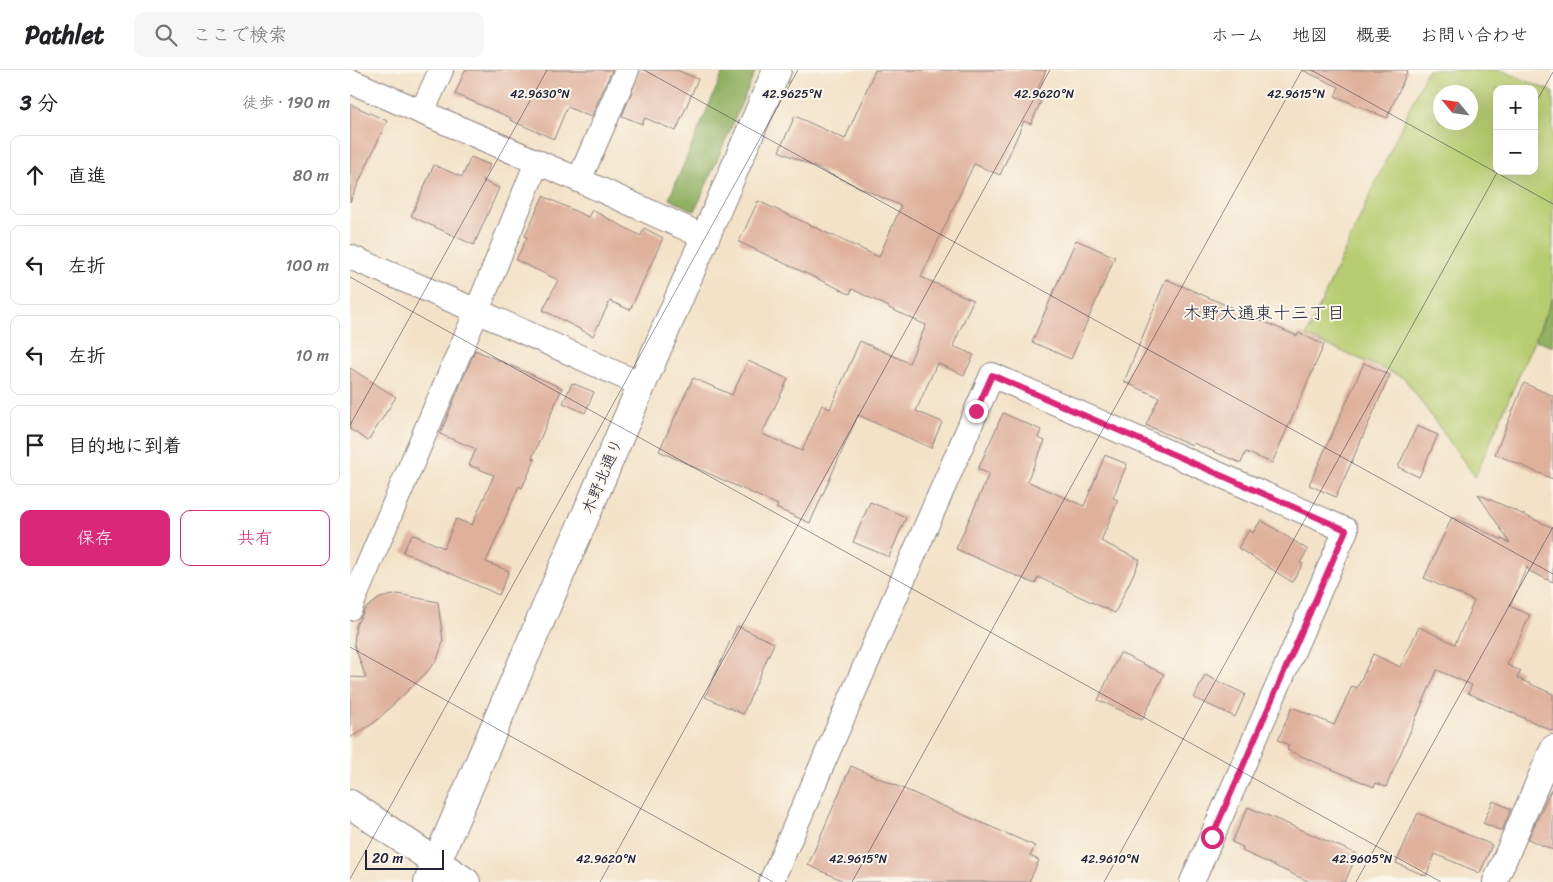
<!DOCTYPE html>
<html lang="ja">
<head>
<meta charset="utf-8">
<style>
	body { margin:0; font-family:Sriracha,"Klee One",sans-serif; background:#f6f6f6; color:#202124 }
	.controls { position:absolute; right:15px; top:15px; display:grid; overflow:hidden; border-radius:10px; box-shadow:0 5px 20px #0002 }
	.controls button { width:45px; height:45px; display:grid; place-items:center; padding:0; border:0; border-bottom:1px solid #e0e0e0; background:#fff; color:#202124; font:25px sans-serif }
	.compass { position:absolute; left:1083px; top:15px; width:45px; height:45px; border-radius:50%; background:#fff; box-shadow:0 5px 20px #0002; rotate:299deg }
	.scale { position:absolute; left:15px; bottom:12px; width:79px; box-sizing:border-box; padding-left:5px; border:2px solid #22223b; border-top:0; font-size:14px; line-height:18px; white-space:nowrap; color:#22223b; -webkit-text-stroke:4px #fbf7ec; paint-order:stroke }
	.stop { position:absolute; width:15px; height:15px; margin:-11px; border:4px solid #db2777; border-radius:50%; background:#fff }
	.stop.end { background:#db2777; border-color:#fff; box-shadow:0 1px 5px #0008 }
	.list { margin:0; padding:0; list-style:none }
	h2 { display:flex; justify-content:space-between; align-items:center; height:65px; margin:0; padding:0 20px; font-size:21px }
	h2 small { font-size:16px; font-weight:400; color:#757577 }
	.list li { display:grid; grid-template-columns:32px 1fr auto; gap:15px; align-items:center; box-sizing:border-box; height:80px; margin:0 10px 10px; padding:0 10px; border:1px solid #e0e0e0; border-radius:10px }
	.list b { display:block; font-size:19px; white-space:nowrap }
	.list em { font-size:16px; font-style:normal; color:#757577 }
	.actions { display:flex; gap:10px; padding:15px 20px }
	.actions a { flex:1; padding:11px 0; border:1px solid #db2777; border-radius:10px; text-align:center; font-size:18px; color:#db2777 }
	.actions .main { background:#db2777; color:#fff }
	.icon { flex:none; width:28px; height:28px; fill:none; stroke:currentColor; stroke-width:2; stroke-linecap:round; stroke-linejoin:round }
	.map { position:relative; flex:none; width:1203px; height:812px; overflow:hidden }
	header { display:flex; align-items:center; gap:30px; box-sizing:border-box; height:70px; padding:0 25px; background:#fff; border-bottom:1px solid #e0e0e0 }
	header strong { font-size:24px }
	nav { display:flex; gap:28px; margin-inline-start:auto; font-size:18px }
	.search { width:350px; height:45px; background:#f6f6f6; display:flex; align-items:center; gap:12px; box-sizing:border-box; padding:0 18px; border-radius:10px; color:#757577; font-size:19px }
	main { display:flex }
	aside { flex:1; background:#fff }
	.map>svg:first-child { display:block }
	.green { fill:#b7cc70; stroke:#6c7756; fill-rule:evenodd }
	.forest { fill:#91b062; stroke:#5a694e }
	.building { fill:#dfb19d }
	.lines { fill:none; stroke-linecap:round; stroke-linejoin:round }
	.street-casing { stroke:#8a8281; stroke-width:26 }
	.secondary-casing { stroke:#8a8281; stroke-width:30 }
	.highway-casing { stroke:#8a8281; stroke-width:30 }
	.street { stroke:#fff; stroke-width:24 }
	.secondary { stroke:#fff; stroke-width:28 }
	.highway { stroke:#fff; stroke-width:28 }
	.route { stroke:#db2777; stroke-width:6 }
	.ticks { fill:none; stroke:#22223b; stroke-width:1; stroke-opacity:0.45 }
	.labels { text-anchor:middle; dominant-baseline:central; stroke-width:4; stroke-linejoin:round; paint-order:stroke }
	.street-label { font-size:16px; fill:#22223b; stroke:#fbf7ec }
	.neighbourhood-label { font-size:18px; fill:#22223b; stroke:#fbf7ec }
	.ticks-label { font-size:12px; text-anchor:middle; fill:#22223b; stroke:#fbf7ec; stroke-width:4; stroke-linejoin:round; paint-order:stroke }
</style>
</head>
<body>
<header>
<strong>Pathlet</strong>
<div class="search"><svg class="icon" aria-label="search" viewBox="0 0 24 24"><circle cx="10" cy="10" r="6"/><path d="M15 15l6 6"/></svg>ここで検索</div>
<nav><a>ホーム</a><a>地図</a><a>概要</a><a>お問い合わせ</a></nav>
</header>
<main>
<aside>
<h2>3 分<small>徒歩 · 190 m</small></h2>
<ul class="list">
<li><svg class="icon" aria-label="ahead" viewBox="0 0 24 24"><path d="M12 20V5M6 11l6-6 6 6"/></svg><div><b>直進</b></div><em>80 m</em></li>
<li><svg class="icon" aria-label="left" viewBox="0 0 24 24"><path d="M17 20v-9H6M10 6l-5 5 5 5"/></svg><div><b>左折</b></div><em>100 m</em></li>
<li><svg class="icon" aria-label="left" viewBox="0 0 24 24"><path d="M17 20v-9H6M10 6l-5 5 5 5"/></svg><div><b>左折</b></div><em>10 m</em></li>
<li><svg class="icon" aria-label="arrive" viewBox="0 0 24 24"><path d="M6 21V4h12l-3 4 3 4H6"/></svg><div><b>目的地に到着</b></div></li>
</ul>
<div class="actions"><a class="main">保存</a><a>共有</a></div>
</aside>
<div class="map">
<svg width="1203" height="812" viewBox="0 0 1203 812">
	<rect width="100%" height="100%" fill="#fbf7ec"/>
	<filter id="ink" filterUnits="userSpaceOnUse"><feTurbulence type="fractalNoise" baseFrequency=".02" numOctaves="2"/><feDisplacementMap in="SourceGraphic" scale="10" xChannelSelector="R" yChannelSelector="G"/><feConvolveMatrix kernelMatrix="1 2 1 2 8 2 1 2 1" color-interpolation-filters="sRGB"/></filter>
	<filter id="wash" filterUnits="userSpaceOnUse"><feTurbulence type="fractalNoise" baseFrequency=".0096" numOctaves="4" result="noise"/><feDisplacementMap in="SourceGraphic" scale="20" xChannelSelector="R" yChannelSelector="G"/><feGaussianBlur stdDeviation="1.12" result="paint"/><feColorMatrix in="noise" values="0 0 0 0 0 0 0 0 0 0 0 0 0 0 0 0 0 1.4 0 .05"/><feComposite in="paint" operator="in"/></filter>
	<g filter="url(#wash)">
		<rect width="100%" height="100%" fill="#f3e2c7"/>
		<!-- green -->
		<path class="green" d="M1077,0h74l52,22v205l-78,180 -71,-99 -98,-42zM1147,19h37v82h-37zM1090,22h30v30h-30z"/>
		<!-- forest -->
		<g class="forest">
			<path d="M374,0h32l-61,141 -26,-12z"/>
			<path d="M1203,227v50l-18,-7z"/>
		</g>
		<g id="blocks">
			<!-- building -->
			<g class="building">
				<path d="M115,0h147l-21,47 -24,-10 -13,32 -44,-19 1,-2 -56,-24z"/>
				<path d="M290,0h37l21,9 -22,52 -31,-13 -3,6 -20,-8z"/>
				<path d="M525,0h171l-12,28 7,3 -10,23 -7,-3 -24,54 -26,-11 -53,113 52,23 -20,46 21,9 -10,20 -27,-12 -21,48 26,11 -11,26 -73,-33 -48,108 -34,-15 2,-3 -119,-54 34,-73 39,17 16,-34 40,18 -26,55 40,17 20,-46 8,4 30,-68 49,22 17,-38 -37,-17v-1l-37,-18 -2,5 -111,-52 19,-41 121,56 22,-51 -122,-55 16,-35 50,23z"/>
				<path d="M952,0h106l-21,48 -52,-22 4,-9z"/>
				<path d="M0,34l37,17 -37,81z"/>
				<path d="M121,87l19,8 -7,16 16,7 -25,57 -63,-29 23,-51 28,12z"/>
				<path d="M193,126l45,21 4,-7 49,26 3,-8 19,10 -33,72 -20,-9 -17,35 -50,-26 15,-30 -42,-20 11,-23 -2,-1z"/>
				<path d="M726,170l39,17 -44,102 -39,-17z"/>
				<path d="M816,209l131,57 2,-3 25,12 -52,118 -26,-11 -5,11 -48,-20 -1,2 -46,-20 13,-28 -35,-15z"/>
				<path d="M125,280l87,38 -30,70 3,1 -13,29 -3,-2 -33,76 23,9 -10,24 -96,-43 9,-18 32,14 12,-29 16,6 22,-50 -25,-10 7,-16 -36,-15z"/>
				<path d="M1014,293l26,12 -54,122 -27,-12z"/>
				<path d="M0,298l46,29 -28,44 -18,-12z"/>
				<path d="M222,313l22,9 -9,21 -22,-10z"/>
				<path d="M1174,313l29,13v83l-58,-25z"/>
				<path d="M653,343l38,17 -3,8 7,3 -18,40 57,25 21,-51 22,9 -14,34 5,2 -17,41 39,19 -25,53 -77,-36 -3,7 -79,-35 33,-75 -11,-5z"/>
				<path d="M1067,356l21,9 -19,42 -21,-10z"/>
				<path d="M1128,424l75,34v54l-24,-11 -2,-4 -17,39 20,9 -23,50 14,6 -4,7 36,16v37l-76,-34 -9,-4 4,-8 -35,-15 -51,117 -10,-4 -2,4 -87,-37 2,-5 -11,-5 14,-33 42,18 18,-39 5,2 16,-34 27,13 19,-40 36,17 19,-43 -50,-23 28,-61 58,26z"/>
				<path d="M520,432l36,15 -17,40 -36,-15z"/>
				<path d="M911,450l47,30 -8,13 3,1 -11,18 -54,-34 11,-18 4,3z"/>
				<path d="M48,524l40,8 5,40 -6,18 -12,14 -50,48 -25,16v-61l16,1 -12,-34 2,-19 9,-16 15,-11z"/>
				<path d="M387,556l37,17 -31,71 -38,-17z"/>
				<path d="M770,583l44,21 -22,46 -44,-20z"/>
				<path d="M855,605l40,19 -10,23 -41,-19z"/>
				<path d="M501,696l184,80 -5,10 9,4 -10,22h-183l-38,-17z"/>
				<path d="M1203,716v64l-25,-11z"/>
				<path d="M1143,731l18,8 -9,22 -19,-8z"/>
				<path d="M898,737l109,47 -12,28h-35l-68,-31 1,-4 -11,-5z"/>
				<path d="M1068,743l74,32 -12,28 -45,-19 -9,22 -30,-13z"/>
			</g>
		</g>
	</g>
	<g filter="url(#ink)">
		<use href="#blocks" fill-opacity="0" stroke="#8a8281" stroke-width="1"/>
		<g class="lines">
			<defs>
				<g id="street">
					<path d="M0,11l229,99 126,57"/>
					<path d="M72,42l19,-42"/>
					<path d="M229,110l48,-110"/>
					<path d="M0,187l127,54 165,74"/>
					<path d="M0,538l127,-297 60,-149"/>
					<path d="M421,812l221,-507 354,155 -154,352"/>
					<path d="M1145,812l58,-135"/>
				</g>
				<path id="secondary" d="M78,812l349,-812"/>
				<path id="highway" d="M0,734l116,78"/>
			</defs>
			<!-- street casing -->
			<use href="#street" class="street-casing"/>
			<!-- secondary casing -->
			<use href="#secondary" class="secondary-casing"/>
			<!-- highway casing -->
			<use href="#highway" class="highway-casing"/>
			<!-- street -->
			<use href="#street" class="street"/>
			<!-- secondary -->
			<use href="#secondary" class="secondary"/>
			<!-- highway -->
			<use href="#highway" class="highway"/>
		</g>
	</g>
	<g class="lines" filter="url(#ink)">
		<!-- route -->
		<path class="route" d="M626,341l16,-36 354,155 -134,307"/>
	</g>
	<!-- ticks -->
	<path class="ticks" d="M294,0l909,504M961,0l242,134M1184,36l19,-34M0,207l1091,605M0,355l197,-355M0,577l423,235M0,809l448,-809M250,812l450,-812M502,812l450,-812M754,812l394,-711M1006,812l197,-355"/>
	<g class="labels">
		<!-- street labels -->
		<g class="street-label">
			<text transform="translate(252 406) rotate(-67)">木野北通り</text>
		</g>
		<!-- neighbourhood labels -->
		<g class="neighbourhood-label">
			<text x="914" y="243">木野大通東十三丁目</text>
		</g>
	</g>
	<g class="ticks-label">
		<text x="190" y="28">42.9630°N</text>
		<text x="442" y="28">42.9625°N</text>
		<text x="694" y="28">42.9620°N</text>
		<text x="946" y="28">42.9615°N</text>
		<text x="256" y="793">42.9620°N</text>
		<text x="508" y="793">42.9615°N</text>
		<text x="760" y="793">42.9610°N</text>
		<text x="1012" y="793">42.9605°N</text>
	</g>
</svg>
<div class="controls">
<button>+</button>
<button>−</button>
</div>
<svg class="compass" viewBox="-18 -18 36 36"><path d="M0-13l5 13h-10z" fill="#e53935"/><path d="M0 13l5-13h-10z" fill="#757577"/></svg>
<div class="scale">20 m</div>
<div class="stop" style="left:862px;top:767px"></div>
<div class="stop end" style="left:626px;top:341px"></div>
</div>
</main>
</body>
</html>
